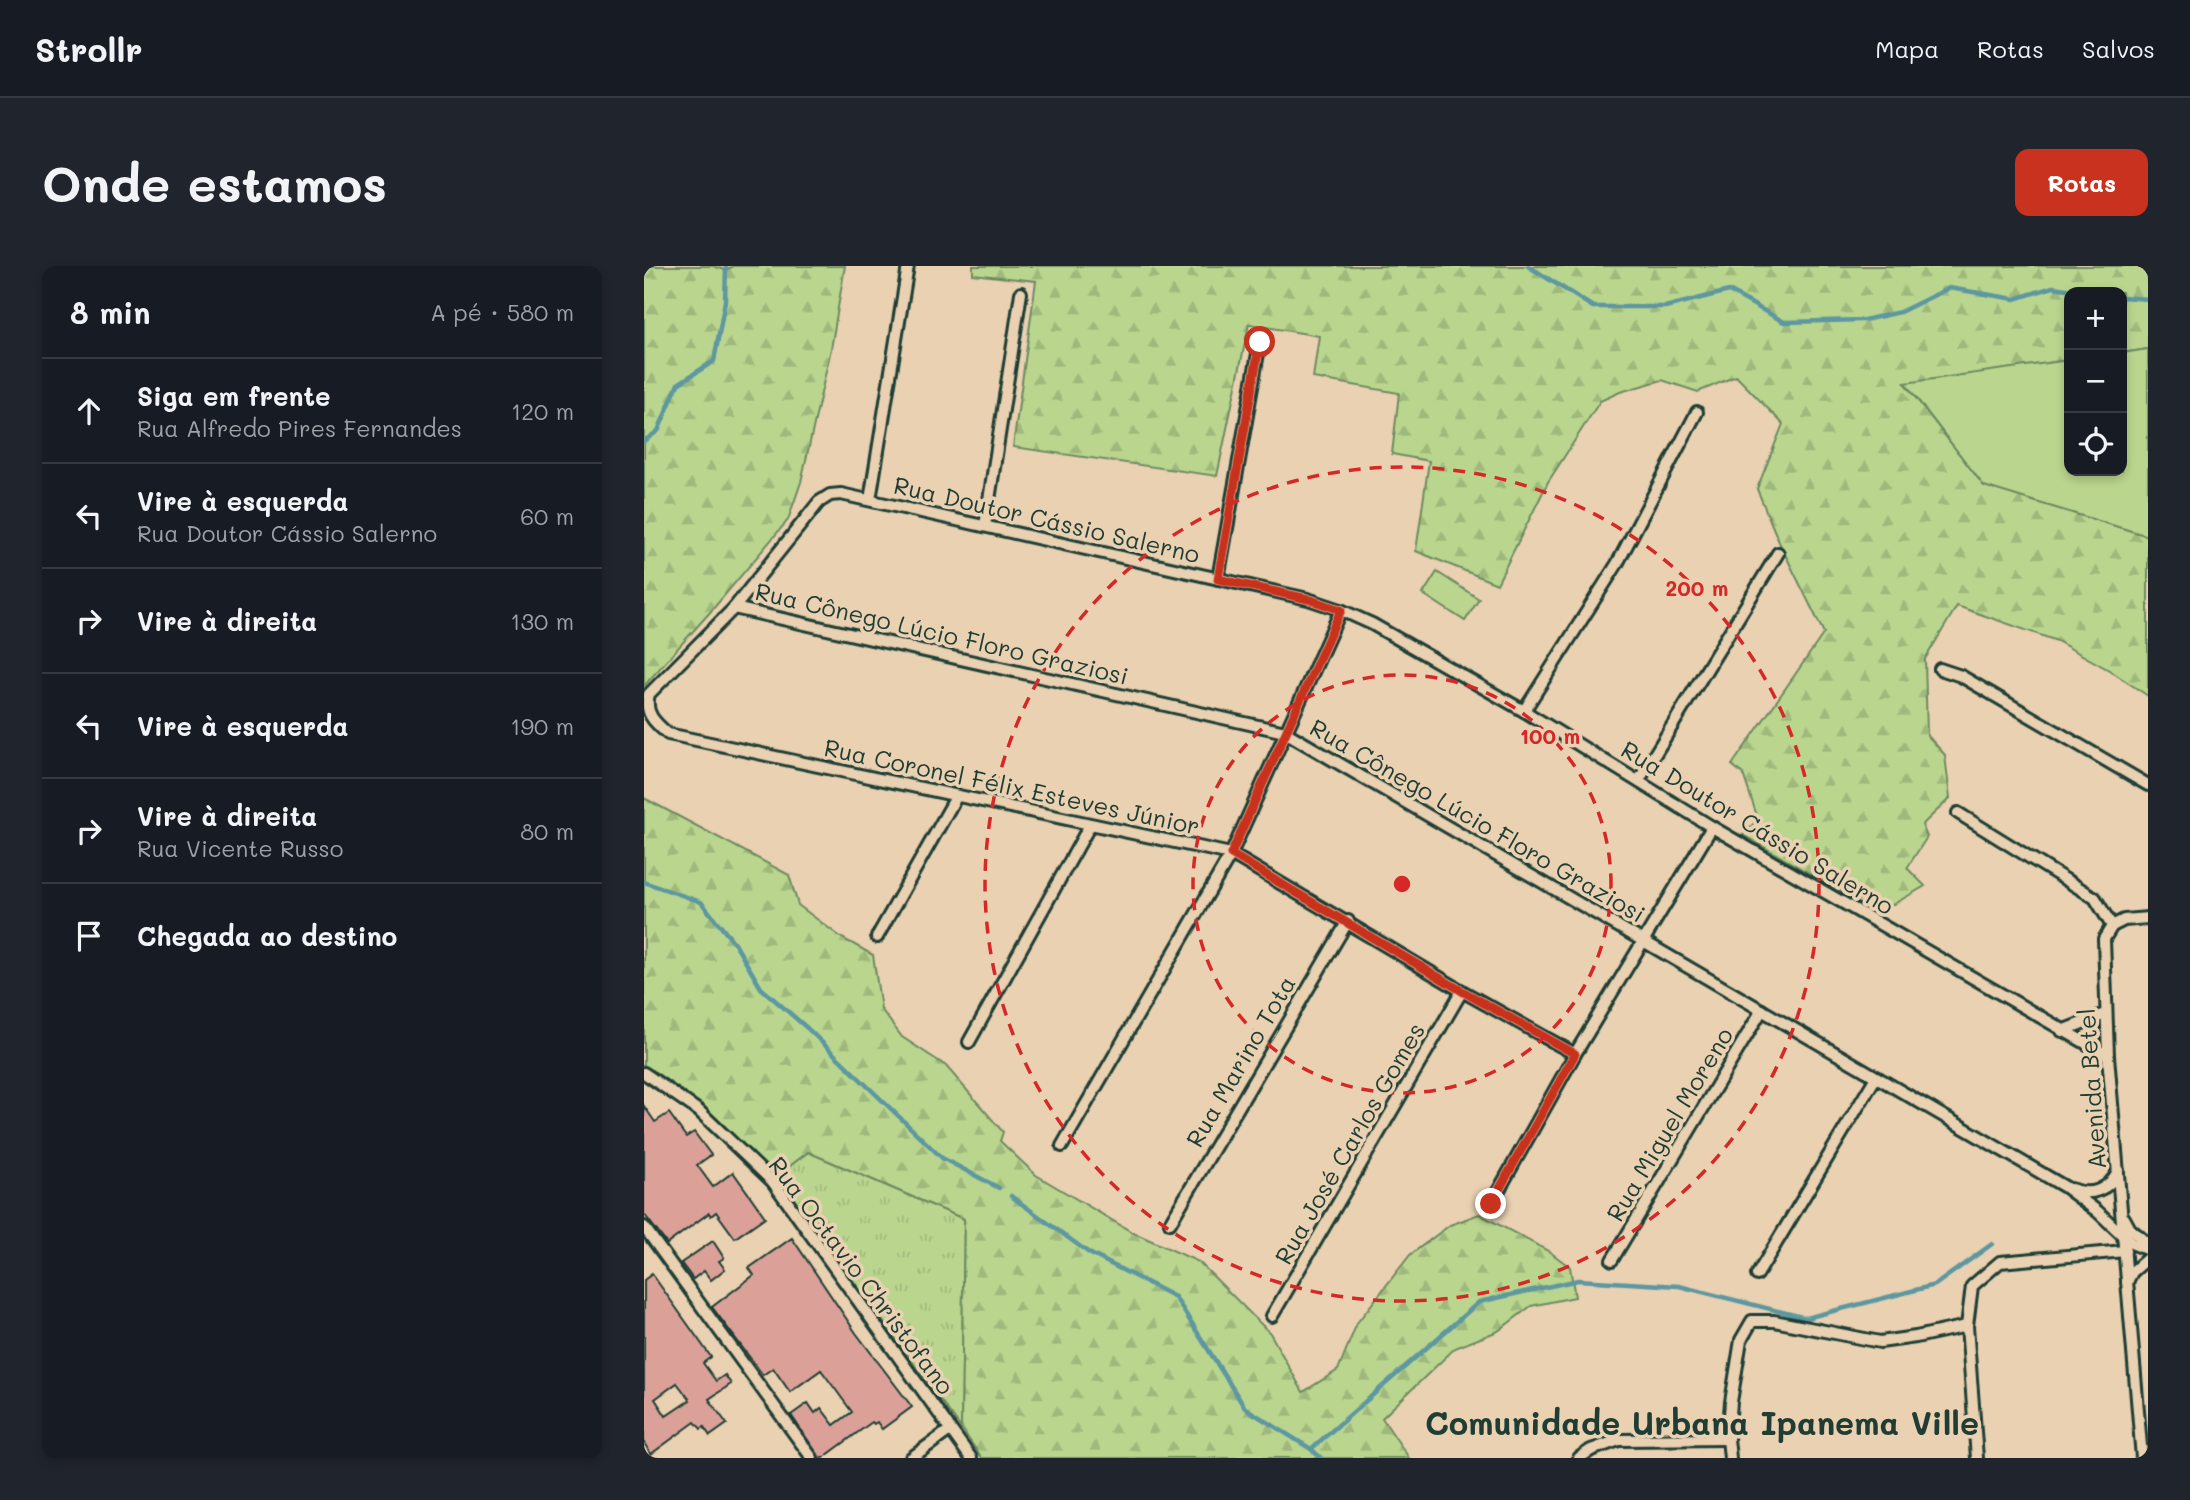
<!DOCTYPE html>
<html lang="pt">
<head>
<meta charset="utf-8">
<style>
	body { margin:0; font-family:Mali,sans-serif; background:#20242c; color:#f1f3f6 }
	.controls { position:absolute; right:21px; top:21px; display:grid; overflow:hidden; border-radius:14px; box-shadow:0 4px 10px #0003 }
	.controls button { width:63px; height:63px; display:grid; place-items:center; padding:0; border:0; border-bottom:2px solid #363941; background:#171b24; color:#f1f3f6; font:35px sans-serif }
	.stop { position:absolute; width:21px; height:21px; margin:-16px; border:5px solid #c8321e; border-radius:50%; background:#fff }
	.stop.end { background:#c8321e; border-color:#fff; box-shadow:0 2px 7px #0008 }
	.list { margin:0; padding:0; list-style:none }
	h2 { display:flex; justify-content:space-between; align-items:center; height:91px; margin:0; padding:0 28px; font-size:30px }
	h2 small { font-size:23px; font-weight:400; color:#9ea1a6 }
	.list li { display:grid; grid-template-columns:46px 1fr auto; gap:21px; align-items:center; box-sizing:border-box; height:105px; padding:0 28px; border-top:2px solid #363941 }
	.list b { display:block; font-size:26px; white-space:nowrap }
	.list p { margin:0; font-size:23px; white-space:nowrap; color:#9ea1a6 }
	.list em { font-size:23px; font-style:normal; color:#9ea1a6 }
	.icon { flex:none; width:38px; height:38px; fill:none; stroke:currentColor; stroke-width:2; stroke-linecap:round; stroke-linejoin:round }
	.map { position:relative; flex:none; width:1504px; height:1192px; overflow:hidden; border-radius:14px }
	header { display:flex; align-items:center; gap:42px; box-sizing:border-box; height:98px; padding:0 35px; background:#171b24; border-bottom:2px solid #363941 }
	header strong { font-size:33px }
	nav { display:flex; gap:38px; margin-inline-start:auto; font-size:24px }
	.intro { display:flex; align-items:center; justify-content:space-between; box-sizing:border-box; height:168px; padding:0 42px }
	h1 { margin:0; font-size:49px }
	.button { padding:18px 32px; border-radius:14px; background:#c8321e; color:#fff; font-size:24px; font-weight:700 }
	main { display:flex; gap:42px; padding:0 42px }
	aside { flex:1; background:#171b24; border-radius:14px; box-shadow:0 4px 10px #0003 }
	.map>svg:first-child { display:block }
	.grass { fill:url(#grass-tufts); stroke:#6c8a61; stroke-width:2 }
	.forest { fill:url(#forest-firs); stroke:#6c8a61; stroke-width:2 }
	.green { fill:#bad68e; stroke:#6c8a61; stroke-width:2 }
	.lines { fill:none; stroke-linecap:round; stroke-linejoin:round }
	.stream { stroke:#5d97a0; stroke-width:4.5 }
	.building { fill:#dba199; stroke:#1f3d34; stroke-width:2; fill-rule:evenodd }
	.street-casing { stroke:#1f3d34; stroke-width:16 }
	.street { stroke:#ead1b2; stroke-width:10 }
	.route { stroke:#c8321e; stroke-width:9 }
	.ring { fill:none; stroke:#d62828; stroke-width:3.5; stroke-dasharray:12 9 }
	.labels { text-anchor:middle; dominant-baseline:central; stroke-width:7; stroke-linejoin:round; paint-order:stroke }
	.street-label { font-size:24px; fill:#1f3d34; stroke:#ead1b2 }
	.district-label { font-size:32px; font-weight:bold; fill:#1f3d34; stroke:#ead1b2 }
	.centre { fill:#d62828; stroke:#ead1b2; stroke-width:3.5 }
	.ring-label { font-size:21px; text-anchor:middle; font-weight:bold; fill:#d62828; stroke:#ead1b2; stroke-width:7; stroke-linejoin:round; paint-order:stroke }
</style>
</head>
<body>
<header>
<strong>Strollr</strong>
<nav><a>Mapa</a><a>Rotas</a><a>Salvos</a></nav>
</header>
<div class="intro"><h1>Onde estamos</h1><a class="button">Rotas</a></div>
<main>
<aside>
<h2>8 min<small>A pé · 580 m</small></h2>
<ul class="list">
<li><svg class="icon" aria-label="ahead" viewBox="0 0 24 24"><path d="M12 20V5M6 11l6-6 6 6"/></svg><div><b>Siga em frente</b><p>Rua Alfredo Pires Fernandes</p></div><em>120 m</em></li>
<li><svg class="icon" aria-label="left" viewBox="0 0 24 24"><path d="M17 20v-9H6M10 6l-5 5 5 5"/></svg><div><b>Vire à esquerda</b><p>Rua Doutor Cássio Salerno</p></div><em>60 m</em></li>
<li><svg class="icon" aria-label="right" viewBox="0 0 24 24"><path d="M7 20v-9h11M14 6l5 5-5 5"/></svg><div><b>Vire à direita</b></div><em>130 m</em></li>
<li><svg class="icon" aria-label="left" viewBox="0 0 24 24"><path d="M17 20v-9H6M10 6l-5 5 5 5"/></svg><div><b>Vire à esquerda</b></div><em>190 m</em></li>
<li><svg class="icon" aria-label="right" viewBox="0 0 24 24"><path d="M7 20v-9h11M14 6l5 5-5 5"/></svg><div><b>Vire à direita</b><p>Rua Vicente Russo</p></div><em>80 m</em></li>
<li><svg class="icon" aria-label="arrive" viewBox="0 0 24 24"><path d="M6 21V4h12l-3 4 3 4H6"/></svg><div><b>Chegada ao destino</b></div></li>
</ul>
</aside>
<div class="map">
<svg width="1504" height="1192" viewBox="0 0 1504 1192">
	<defs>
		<pattern id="grass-tufts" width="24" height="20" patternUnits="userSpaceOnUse" patternTransform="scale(1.75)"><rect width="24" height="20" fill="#bad68e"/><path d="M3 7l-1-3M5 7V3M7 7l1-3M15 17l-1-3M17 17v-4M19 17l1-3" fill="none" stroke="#9fb97b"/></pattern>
		<pattern id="forest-firs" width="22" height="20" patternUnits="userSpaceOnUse" patternTransform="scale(1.75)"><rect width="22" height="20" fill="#bad68e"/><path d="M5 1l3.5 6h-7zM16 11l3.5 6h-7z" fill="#9fb97b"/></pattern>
	</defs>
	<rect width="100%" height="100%" fill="#ead1b2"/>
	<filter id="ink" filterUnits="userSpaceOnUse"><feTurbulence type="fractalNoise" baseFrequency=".0143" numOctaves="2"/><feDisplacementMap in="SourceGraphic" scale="14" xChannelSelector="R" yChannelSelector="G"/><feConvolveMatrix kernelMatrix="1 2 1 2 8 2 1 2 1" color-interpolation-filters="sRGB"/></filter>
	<g filter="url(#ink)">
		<!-- grass -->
		<path class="grass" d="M164,886l156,67 -3,209 -184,-252z"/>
		<!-- forest -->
		<g class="forest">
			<path d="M0,0h69l12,4 9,-4h111l-14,83 -30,133 -13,38 -76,90 -68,76z"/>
			<path d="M329,0h1175v83l-26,4v-61h-53v68l-164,24 79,102 164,50v160l-39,-26 -52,-29 -100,-35 -32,53 2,76 18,20 5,43 -28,27 5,12 -20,31 18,18 -33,19 -38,-6 -111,-64 15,-16 -15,-45 -11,-9 92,-132 -45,-91 -22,-53 26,-65 -47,-48 -38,16 -36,-12 -42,12 -20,9 -52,81 -51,102 -81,-33 13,-90 -37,-7 7,-61 -86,-15 6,-42 -70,-12 -32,152 -204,-29 23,-166 -63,-7z"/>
			<path d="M0,532l145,77 9,30 44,33 31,17 8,54 21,28 44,29 57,66 -3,9 36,34 96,57 67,30 71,71 33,59 35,-22 19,-47 53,-68 40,-30 29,-11 71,38 20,15 5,30 -44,9 -33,25 -43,17 -73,70 27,40h-427l-21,-30 3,-209 -156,-67 -31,24 -124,-105 -9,-2z"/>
		</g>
		<!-- green -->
		<g class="green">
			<path d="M1504,83v187l-164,-50 -79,-103 164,-23v111h53v-118z"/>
			<path d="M793,306l42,27 -14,22 -42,-27z"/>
		</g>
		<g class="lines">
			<!-- stream -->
			<g class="stream">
				<path d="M884,0l65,41h72l64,-16 55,31 80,-2 36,-8 49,-24 66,11 38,-12 34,5"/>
				<path d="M1478,31l26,2"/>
				<path d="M0,175l14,-10 20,-47 36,-23 11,-60 1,-35"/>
				<path d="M0,616l57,20 34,42 26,44 46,40 135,130 57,30"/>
				<path d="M367,930l78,57 86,44 70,111 66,41 10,9"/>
				<path d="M667,1183l168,-147 99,-22 101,6 127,32 129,-33 57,-41"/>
			</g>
		</g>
		<!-- building -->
		<g class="building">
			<path d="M0,840l11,16 14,-9 17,24 8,-5 17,23 -14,10 16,22 20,-15 32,45 -30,21 -19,-26 -5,4 -2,-3 -42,31 -23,-30z"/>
			<path d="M148,972l64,95 56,74 -30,22 -5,-7 -3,2 -2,-2 -49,36h-3l-29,-43 17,-12 7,10 6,-5 13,17 18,-13 -19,-26 -12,-16 -31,22 -17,-24 -10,7 -51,-68 42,-32 -5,-7z"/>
			<path d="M69,975l11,17 -5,3 6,8 -14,11 -7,-9 -11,8 -12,-16z"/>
			<path d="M8,1008l59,83 -8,6 13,18 9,-6 6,9 -22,15 18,25 -17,12 -6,-9 -3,2 -6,-7 -44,32 -7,-11v-163zM33,1117l13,17 -24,16 -11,-17z"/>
		</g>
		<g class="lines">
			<defs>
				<g id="street">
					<path d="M226,234l38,-234"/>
					<path d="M341,260l36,-233"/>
					<path d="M574,313l42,-237"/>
					<path d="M90,342l551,124 780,455 32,24 34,32 17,7"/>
					<path d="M1296,403l21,7 187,109"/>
					<path d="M880,445l93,-147 80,-152"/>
					<path d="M995,514l139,-227"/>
					<path d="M1314,547l137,85 17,28"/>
					<path d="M1468,660l-8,13 4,117 34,402"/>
					<path d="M1468,660l12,-6 24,-2"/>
					<path d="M233,671l79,-140"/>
					<path d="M1418,765l43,-17"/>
					<path d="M325,776l121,-217"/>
					<path d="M931,788l-113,-63 -231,-137 -563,-120c-14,-12 -24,-21 -19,-40l85,-86 85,-106 11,-7 11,-1 467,105 33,11 31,14 152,87 188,116 396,229"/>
					<path d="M0,807l55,38 74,71 198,276"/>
					<path d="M418,880l169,-292 110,-244"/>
					<path d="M1427,923c20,8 38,1 47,-18"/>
					<path d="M847,938l84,-150 137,-227"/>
					<path d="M1480,952l6,11 18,15"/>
					<path d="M526,957l178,-302"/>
					<path d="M0,961l168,231"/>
					<path d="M968,994l150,-250"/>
					<path d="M1113,1009l119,-198"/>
					<path d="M1483,1016l5,-10 16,-14"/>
					<path d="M628,1050l190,-325"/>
					<path d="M267,1192l39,-28"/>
					<path d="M935,1192l12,-8 28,-10 109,-1"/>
					<path d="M1086,1192l-2,-19 3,-37 10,-62 11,-19h22l106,21 36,-5 51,-11"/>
					<path d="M1333,1192l-10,-132 5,-40 28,-24 125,-11"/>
				</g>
			</defs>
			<!-- street casing -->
			<use href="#street" class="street-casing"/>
			<!-- street -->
			<use href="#street" class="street"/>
		</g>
	</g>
	<g class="lines" filter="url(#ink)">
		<!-- route -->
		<path class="route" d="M616,76l-42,237 90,20 33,11 -110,244 231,137 113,63 -84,150"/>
	</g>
	<!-- distance rings -->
	<g class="ring">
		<circle cx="758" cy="618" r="209"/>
		<circle cx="758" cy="618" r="417"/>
	</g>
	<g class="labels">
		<!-- street labels -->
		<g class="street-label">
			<text transform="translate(403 253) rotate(13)">Rua Doutor Cássio Salerno</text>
			<text transform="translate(298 367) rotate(13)">Rua Cônego Lúcio Floro Graziosi</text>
			<text transform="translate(368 520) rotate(12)">Rua Coronel Félix Esteves Júnior</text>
			<text transform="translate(834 554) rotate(30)">Rua Cônego Lúcio Floro Graziosi</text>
			<text transform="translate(1114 561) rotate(31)">Rua Doutor Cássio Salerno</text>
			<text transform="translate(596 795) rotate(-60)">Rua Marino Tota</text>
			<text transform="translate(1447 823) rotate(-94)">Avenida Betel</text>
			<text transform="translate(1025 858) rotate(-59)">Rua Miguel Moreno</text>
			<text transform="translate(705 877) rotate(-60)">Rua José Carlos Gomes</text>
			<text transform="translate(218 1009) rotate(53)">Rua Octavio Christofano</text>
		</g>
		<!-- district labels -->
		<g class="district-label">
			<text x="1058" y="1156">Comunidade Urbana Ipanema Ville</text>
		</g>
	</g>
	<circle cx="758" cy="618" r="10" class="centre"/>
	<g class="ring-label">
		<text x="1053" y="330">200 m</text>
		<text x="906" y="478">100 m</text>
	</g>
</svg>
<div class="controls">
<button>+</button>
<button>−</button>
<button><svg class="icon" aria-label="locate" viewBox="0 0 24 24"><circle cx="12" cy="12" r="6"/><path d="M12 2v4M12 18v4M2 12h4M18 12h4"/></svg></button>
</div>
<div class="stop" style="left:616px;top:76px"></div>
<div class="stop end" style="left:847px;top:938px"></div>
</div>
</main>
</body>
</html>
